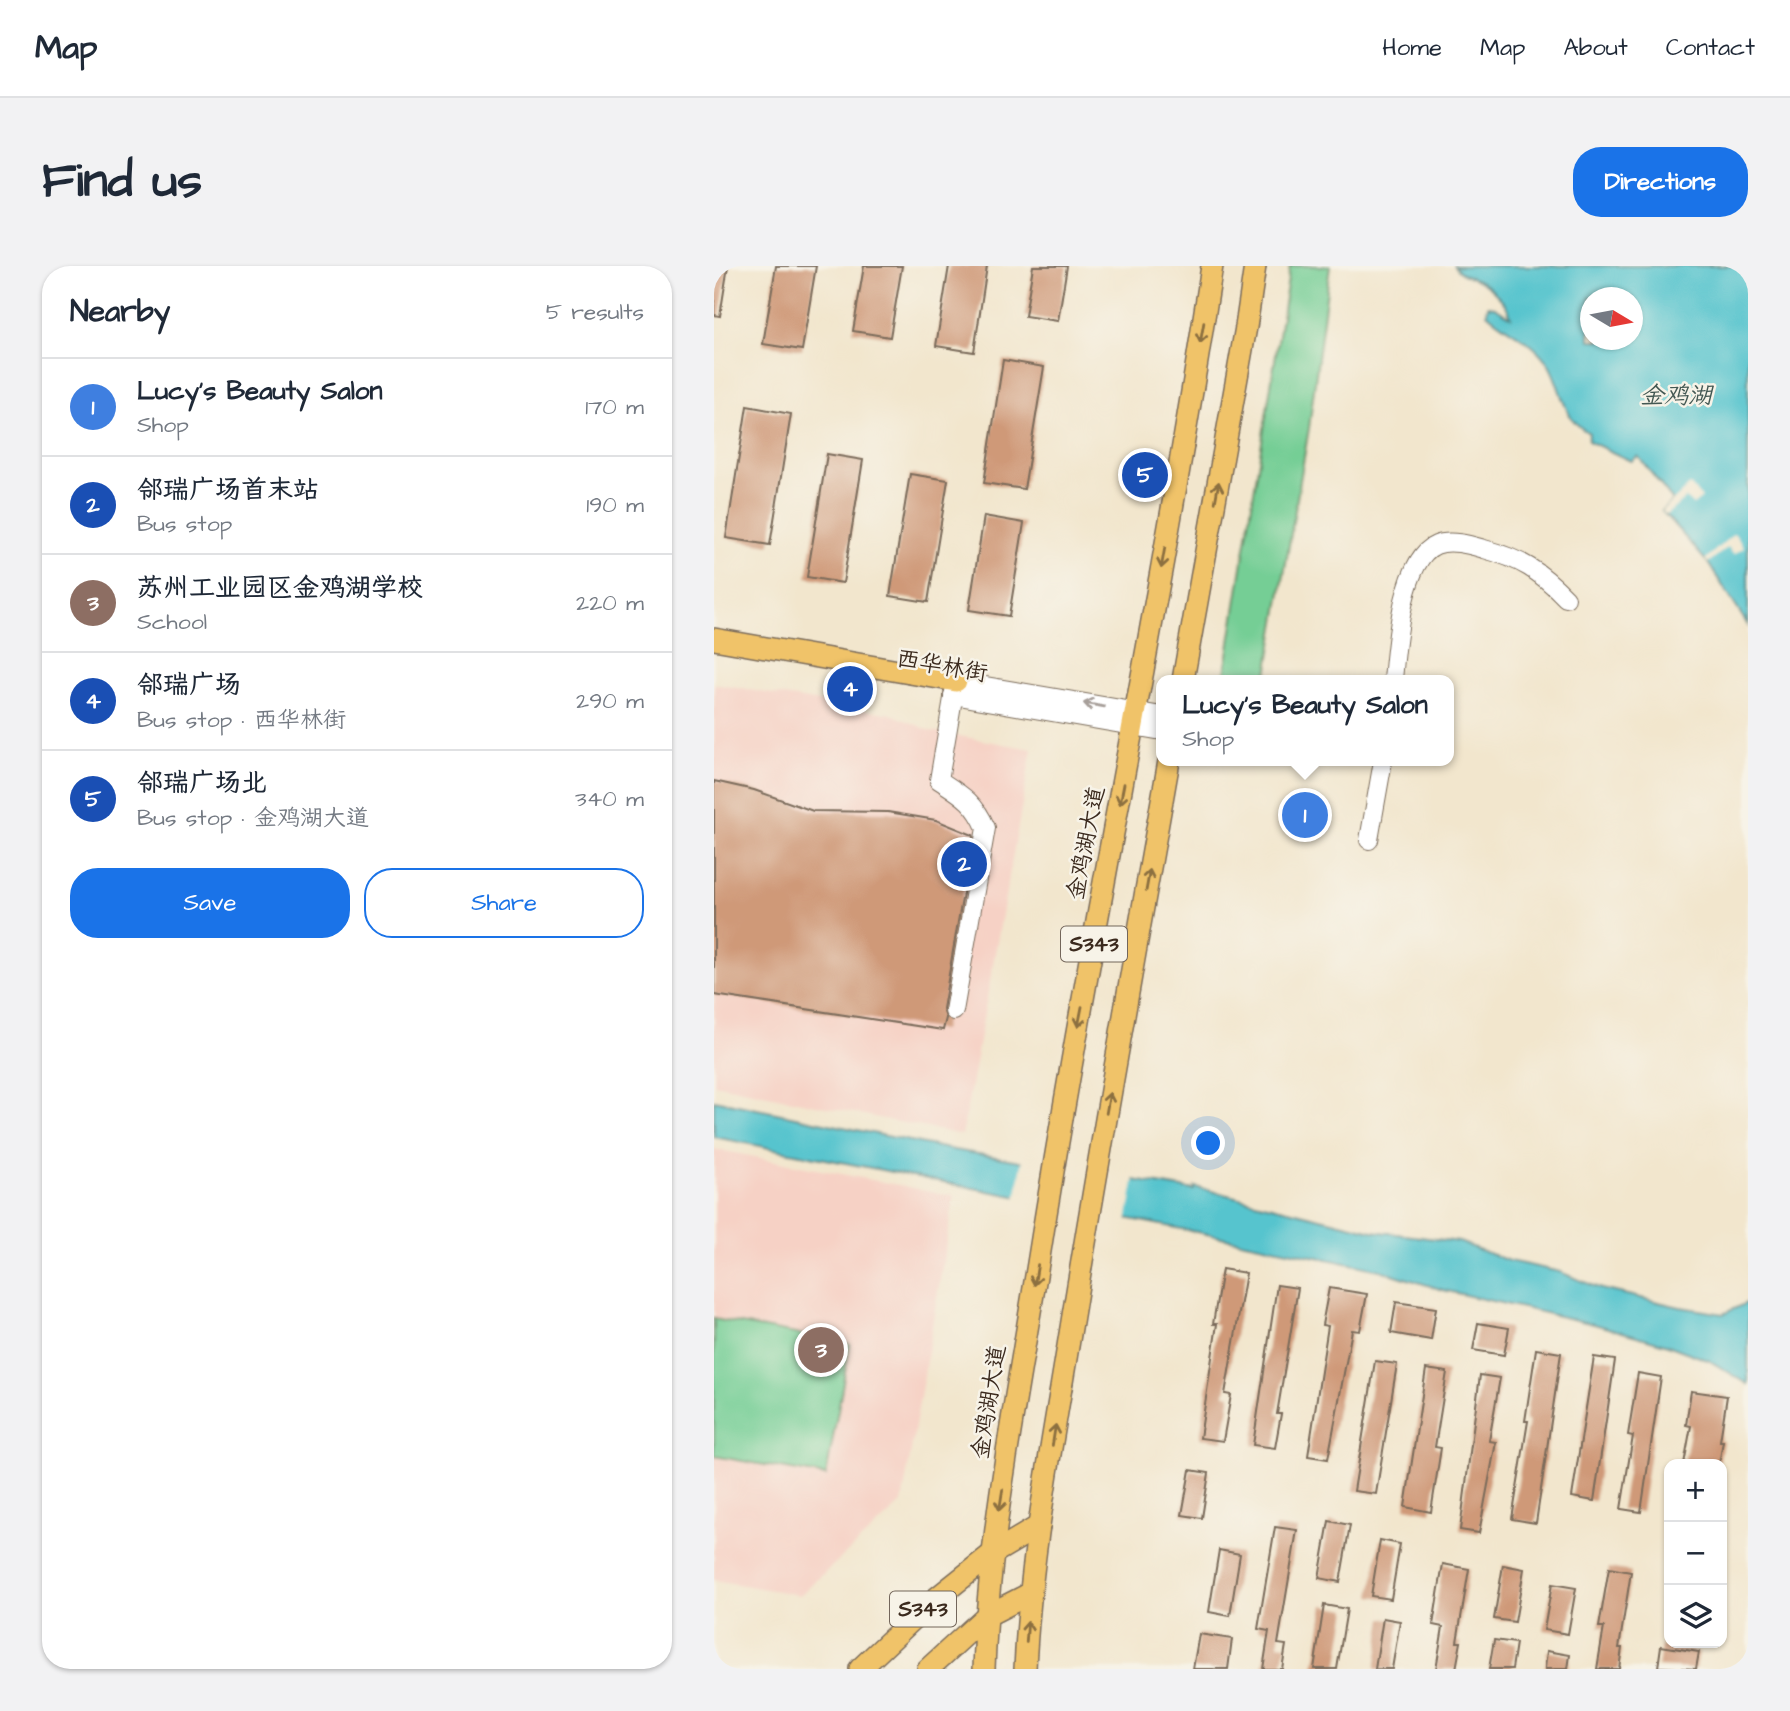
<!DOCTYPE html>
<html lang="en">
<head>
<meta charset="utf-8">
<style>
	body { margin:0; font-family:"Architects Daughter","LXGW WenKai TC",sans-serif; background:#f2f2f3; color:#1f2937 }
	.controls { position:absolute; right:21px; bottom:21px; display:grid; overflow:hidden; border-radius:14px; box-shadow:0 2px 5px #0004 }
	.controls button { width:63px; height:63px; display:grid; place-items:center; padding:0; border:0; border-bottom:2px solid #e0e1e3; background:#fff; color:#1f2937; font:35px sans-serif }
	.compass { position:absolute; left:866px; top:21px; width:63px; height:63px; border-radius:50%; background:#fff; box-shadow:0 2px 5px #0004; rotate:100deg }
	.you { position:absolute; left:495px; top:878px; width:24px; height:24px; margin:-18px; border:5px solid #fff; border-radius:50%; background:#1a73e8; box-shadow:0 0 0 10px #1a73e833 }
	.badge { display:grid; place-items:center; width:46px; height:46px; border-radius:50%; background:#1a73e8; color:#fff; font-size:23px; font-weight:700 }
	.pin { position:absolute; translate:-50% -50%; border:4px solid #fff; box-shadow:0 2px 7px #0006 }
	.popup { position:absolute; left:442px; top:409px; width:298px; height:91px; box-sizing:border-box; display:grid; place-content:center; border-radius:14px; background:#fff; filter:drop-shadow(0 2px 5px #0005); font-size:23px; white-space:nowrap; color:#747a83 }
	.popup b { font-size:26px; color:#1f2937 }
	.popup::after { content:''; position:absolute; left:50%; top:100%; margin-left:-14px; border:14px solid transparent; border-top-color:#fff }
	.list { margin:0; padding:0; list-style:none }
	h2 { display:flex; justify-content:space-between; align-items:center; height:91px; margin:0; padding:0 28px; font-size:30px }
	h2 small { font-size:23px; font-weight:400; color:#747a83 }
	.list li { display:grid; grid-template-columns:46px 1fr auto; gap:21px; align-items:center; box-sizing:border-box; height:98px; padding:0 28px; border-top:2px solid #e0e1e3 }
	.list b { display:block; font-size:26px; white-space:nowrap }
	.list p { margin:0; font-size:23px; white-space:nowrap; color:#747a83 }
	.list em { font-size:23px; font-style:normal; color:#747a83 }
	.actions { display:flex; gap:14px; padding:21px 28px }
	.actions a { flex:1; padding:16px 0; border:2px solid #1a73e8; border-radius:28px; text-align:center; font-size:24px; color:#1a73e8 }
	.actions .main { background:#1a73e8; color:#fff }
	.icon { flex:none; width:38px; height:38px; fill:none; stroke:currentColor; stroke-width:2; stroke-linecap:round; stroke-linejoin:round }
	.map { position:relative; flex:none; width:1034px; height:1403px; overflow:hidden; border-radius:28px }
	header { display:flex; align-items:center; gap:42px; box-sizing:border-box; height:98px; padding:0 35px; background:#fff; border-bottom:2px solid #e0e1e3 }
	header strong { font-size:33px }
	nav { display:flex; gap:38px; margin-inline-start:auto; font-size:24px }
	.intro { display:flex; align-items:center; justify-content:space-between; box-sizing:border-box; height:168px; padding:0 42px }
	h1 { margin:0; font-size:49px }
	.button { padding:18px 32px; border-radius:28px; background:#1a73e8; color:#fff; font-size:24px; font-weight:700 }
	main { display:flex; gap:42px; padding:0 42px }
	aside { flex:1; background:#fff; border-radius:28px; box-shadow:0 2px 5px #0004 }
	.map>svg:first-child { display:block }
	.built { fill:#f6d1c5 }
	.green { fill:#75ce95; stroke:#587c5a; stroke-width:2 }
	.water { fill:#57c4ce; stroke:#497776; stroke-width:2; fill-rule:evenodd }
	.pier { fill:#f2e6cd }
	.building { fill:#cf9978 }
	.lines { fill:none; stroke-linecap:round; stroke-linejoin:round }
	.minor-casing { stroke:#7b6c5b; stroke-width:20 }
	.major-casing { stroke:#7b6c5b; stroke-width:24 }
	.minor { stroke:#fff; stroke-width:18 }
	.major { stroke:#f0c369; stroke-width:21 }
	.oneway { stroke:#8c6f40 }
	.oneway2 { stroke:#a79f9a }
	.labels { text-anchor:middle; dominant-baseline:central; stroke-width:5; stroke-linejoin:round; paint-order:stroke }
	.shield { fill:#f7f3e8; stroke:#73665b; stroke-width:2 }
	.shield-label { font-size:21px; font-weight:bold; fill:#3b2a1e }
	.street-label { font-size:23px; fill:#3b2a1e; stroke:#f7f3e8 }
	.water-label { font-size:24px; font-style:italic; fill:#435853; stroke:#f7f3e8 }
</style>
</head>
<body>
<header>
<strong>Map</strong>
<nav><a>Home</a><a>Map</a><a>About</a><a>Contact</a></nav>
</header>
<div class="intro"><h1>Find us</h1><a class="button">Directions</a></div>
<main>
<aside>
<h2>Nearby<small>5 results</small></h2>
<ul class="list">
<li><span class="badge" style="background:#3f7fe0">1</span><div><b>Lucy's Beauty Salon</b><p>Shop</p></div><em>170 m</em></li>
<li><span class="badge" style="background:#1a4fb4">2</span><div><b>邻瑞广场首末站</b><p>Bus stop</p></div><em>190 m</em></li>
<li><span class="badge" style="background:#8d6e63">3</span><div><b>苏州工业园区金鸡湖学校</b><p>School</p></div><em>220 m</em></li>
<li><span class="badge" style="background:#1a4fb4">4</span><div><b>邻瑞广场</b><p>Bus stop · 西华林街</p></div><em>290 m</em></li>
<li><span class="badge" style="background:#1a4fb4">5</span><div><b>邻瑞广场北</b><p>Bus stop · 金鸡湖大道</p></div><em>340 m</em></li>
</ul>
<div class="actions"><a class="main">Save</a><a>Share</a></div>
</aside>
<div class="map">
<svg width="1034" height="1403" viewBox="0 0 1034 1403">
	<rect width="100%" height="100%" fill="#f7f3e8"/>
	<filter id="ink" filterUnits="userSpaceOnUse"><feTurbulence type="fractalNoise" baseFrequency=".0143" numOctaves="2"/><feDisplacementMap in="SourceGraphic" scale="14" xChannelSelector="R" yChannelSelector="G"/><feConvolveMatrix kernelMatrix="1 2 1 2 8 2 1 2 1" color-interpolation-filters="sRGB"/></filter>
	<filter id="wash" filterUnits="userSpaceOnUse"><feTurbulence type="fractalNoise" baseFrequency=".00686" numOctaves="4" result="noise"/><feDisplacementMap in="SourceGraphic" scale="28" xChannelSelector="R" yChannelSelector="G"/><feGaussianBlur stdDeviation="1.57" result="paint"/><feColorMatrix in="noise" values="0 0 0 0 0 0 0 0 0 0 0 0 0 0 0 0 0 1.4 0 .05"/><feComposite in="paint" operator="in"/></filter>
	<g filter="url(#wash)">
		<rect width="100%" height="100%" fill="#f2e6cd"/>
		<!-- built -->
		<g class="built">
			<path d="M0,418l177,30 40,17 101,18 -70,386 -248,-51z"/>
			<path d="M0,883l240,47 -52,307 -102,92 -86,-15z"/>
		</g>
		<!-- green -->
		<g class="green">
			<path d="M576,0h40l-21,162 -43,252h-42z"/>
			<path d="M0,1053l136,25 -24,132 -112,-20z"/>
		</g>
		<!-- water -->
		<g class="water">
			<path d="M740,0h294v359l-40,-62 -46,-52 11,-10 -35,-45 -7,5 -43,-20 1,-8c-28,-15 -26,-44 -40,-68 -16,-26 -42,-33 -62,-52l1,-7 7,1 16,10c-3,-14 -20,-30 -33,-37 -9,-4 -18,-5 -24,-14zM876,32h42v42h-42z"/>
			<path d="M0,834l234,49 246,41 1,-3 178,44 86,11 50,19 51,11 41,17 79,18 43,7 25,-12v82l-38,-23 -45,-17 -71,-20 -151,-34 -63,-20 -183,-38 -483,-95z"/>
		</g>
		<!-- pier -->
		<g class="pier">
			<path d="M976,219l12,13 -9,7 -7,-7 -20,17 -4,-4z"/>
			<path d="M1020,267l10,14 -10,7 -6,-7 -20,16 -3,-3z"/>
			<path d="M309,892l112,19 -8,45 -111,-22z"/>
		</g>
		<g id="blocks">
			<!-- building -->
			<g class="building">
				<path d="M0,0h14l-8,50 -6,-1z"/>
				<path d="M62,0h40l-14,84 -39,-6z"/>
				<path d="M150,0h38l-12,71 -37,-6z"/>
				<path d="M235,0h38l-13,86 -38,-6z"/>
				<path d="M319,0h34l-9,55 -33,-5z"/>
				<path d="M289,94l41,7 -20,122 -40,-6z"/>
				<path d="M33,140l44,8 -21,131 -44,-7z"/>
				<path d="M113,188l36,6 -20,123 -36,-6z"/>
				<path d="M196,208l38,6 -20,122 -38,-6z"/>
				<path d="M270,250l40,7 -15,93 -40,-6z"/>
				<path d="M0,515l40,9 59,21 75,1 48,8 37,15 -30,174 3,9 -3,12 -229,-35z"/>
				<path d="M508,1003l24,4 -21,121 6,1 -8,46 -23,-3 17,-114h-4z"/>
				<path d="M563,1019l21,3 -21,126h4l-6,34 -22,-3z"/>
				<path d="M615,1022l38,6 -7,37 -8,-1 -24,129 -20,-3 20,-130 -6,-1z"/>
				<path d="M682,1036l40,6 -5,32 -40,-7z"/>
				<path d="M764,1057l31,5 -5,27 -31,-5z"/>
				<path d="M822,1083l25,4 -25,170 -24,-4 16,-98h-3z"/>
				<path d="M880,1091l21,3 -21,141 -22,-4z"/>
				<path d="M661,1095l22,3 -21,130 -22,-3z"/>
				<path d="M712,1103l21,3 -12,75 6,1 -10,64 -26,-5z"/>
				<path d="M924,1107l23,4 -20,135 -20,-3 12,-73 -5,-1z"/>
				<path d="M766,1109l20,3 -11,63 7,1 -17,91 -19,-3z"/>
				<path d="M977,1125l36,5 -7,45h3l-4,23h-35l7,-38 -5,-1z"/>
				<path d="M476,1204l19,3 -7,45 -20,-3z"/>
				<path d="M615,1255l21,4 -10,57 -21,-4z"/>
				<path d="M561,1261l22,3 -19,114 8,1 -4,24h-19l6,-38 -11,-2z"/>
				<path d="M666,1274l20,4 -9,55 -20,-3z"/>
				<path d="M505,1284l21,4 -10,62 -21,-4z"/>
				<path d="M729,1298l26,5 -12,73h4l-5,27h-20l7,-42 -10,-2z"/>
				<path d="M789,1299l21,4 -9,53 -21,-3z"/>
				<path d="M895,1302l22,4 -12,76h3l-3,21h-22l7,-42h-5z"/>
				<path d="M838,1318l24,4 -8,46 -24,-4z"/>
				<path d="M610,1339l23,4 -10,60h-23z"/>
				<path d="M669,1352l17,3 -8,48h-17z"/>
				<path d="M485,1368l33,5 -4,30h-35z"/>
				<path d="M780,1374l22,3 -4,26h-23z"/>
				<path d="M947,1380l38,6 -3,17 -38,-2z"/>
				<path d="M833,1385l23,4 -2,14h-23z"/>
			</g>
		</g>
	</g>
	<g filter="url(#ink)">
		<use href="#blocks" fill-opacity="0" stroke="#7b6c5b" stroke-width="2"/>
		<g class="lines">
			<defs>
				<g id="minor">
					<path d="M679,414c3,-32 9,-121 43,-135 14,-6 34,0 48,4 37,10 56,22 82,49"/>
					<path d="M239,429l209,36"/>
					<path d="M655,574l14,-79"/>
					<path d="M240,745l32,-183c-11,-26 -24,-33 -47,-48l17,-99 206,35"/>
				</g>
				<g id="major">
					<path d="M0,373l242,42"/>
					<path d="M469,414l63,-353 9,-61"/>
					<path d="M146,1403l68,-64 64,-51 47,-28"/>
					<path d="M214,1403l58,-53 43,-22"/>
					<path d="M270,1403c5,-140 34,-279 56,-418 52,-329 122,-655 172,-985"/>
					<path d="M311,1403c5,-113 27,-224 45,-335 31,-192 65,-382 99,-573"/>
				</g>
			</defs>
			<!-- minor casing -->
			<use href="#minor" class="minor-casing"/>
			<!-- major casing -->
			<use href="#major" class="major-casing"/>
			<!-- minor -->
			<use href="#minor" class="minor"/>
			<!-- major -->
			<use href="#major" class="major"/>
		</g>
		<!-- one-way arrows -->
		<defs><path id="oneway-shaft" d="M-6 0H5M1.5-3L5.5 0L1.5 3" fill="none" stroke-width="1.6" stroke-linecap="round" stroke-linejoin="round" transform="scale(1.75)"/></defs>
		<g class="oneway">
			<use href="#oneway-shaft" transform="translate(488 67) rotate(100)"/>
			<use href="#oneway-shaft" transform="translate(503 226) rotate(-80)"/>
			<use href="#oneway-shaft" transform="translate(449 292) rotate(100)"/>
			<use href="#oneway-shaft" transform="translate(408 528) rotate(101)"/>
			<use href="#oneway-shaft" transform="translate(434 614) rotate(-80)"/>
			<use href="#oneway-shaft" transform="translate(366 751) rotate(101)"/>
			<use href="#oneway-shaft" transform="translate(394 837) rotate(-80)"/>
			<use href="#oneway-shaft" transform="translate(322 1009) rotate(99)"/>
			<use href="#oneway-shaft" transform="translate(340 1169) rotate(-81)"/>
			<use href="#oneway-shaft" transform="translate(287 1234) rotate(99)"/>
			<use href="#oneway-shaft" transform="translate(313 1366) rotate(-86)"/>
		</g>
		<use class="oneway2" href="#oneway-shaft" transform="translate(380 439) rotate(-170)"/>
	</g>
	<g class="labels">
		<!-- shield labels -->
		<g class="shield">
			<rect x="347" y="660.5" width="66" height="35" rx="5"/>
			<rect x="176" y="1325.5" width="66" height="35" rx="5"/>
		</g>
		<g class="shield-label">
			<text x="380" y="678">S343</text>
			<text x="209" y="1343">S343</text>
		</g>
		<!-- street labels -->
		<g class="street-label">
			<text transform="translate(228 400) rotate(10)">西华林街</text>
			<text transform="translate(372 577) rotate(-79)">金鸡湖大道</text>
			<text transform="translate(275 1136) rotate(-81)">金鸡湖大道</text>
		</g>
		<!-- water labels -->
		<g class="water-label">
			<text x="962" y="130">金鸡湖</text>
		</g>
	</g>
</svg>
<div class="controls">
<button>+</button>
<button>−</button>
<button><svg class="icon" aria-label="layers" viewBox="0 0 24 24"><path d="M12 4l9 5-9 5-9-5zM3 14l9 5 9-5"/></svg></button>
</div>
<svg class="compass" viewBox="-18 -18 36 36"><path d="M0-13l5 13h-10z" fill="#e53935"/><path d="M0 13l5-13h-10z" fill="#747a83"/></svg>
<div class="you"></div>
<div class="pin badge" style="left:591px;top:549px;background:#3f7fe0">1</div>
<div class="popup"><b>Lucy's Beauty Salon</b>Shop</div>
<div class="pin badge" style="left:250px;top:598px;background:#1a4fb4">2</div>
<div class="pin badge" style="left:107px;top:1084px;background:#8d6e63">3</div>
<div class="pin badge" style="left:136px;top:423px;background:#1a4fb4">4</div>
<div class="pin badge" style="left:431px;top:209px;background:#1a4fb4">5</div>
</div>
</main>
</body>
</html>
